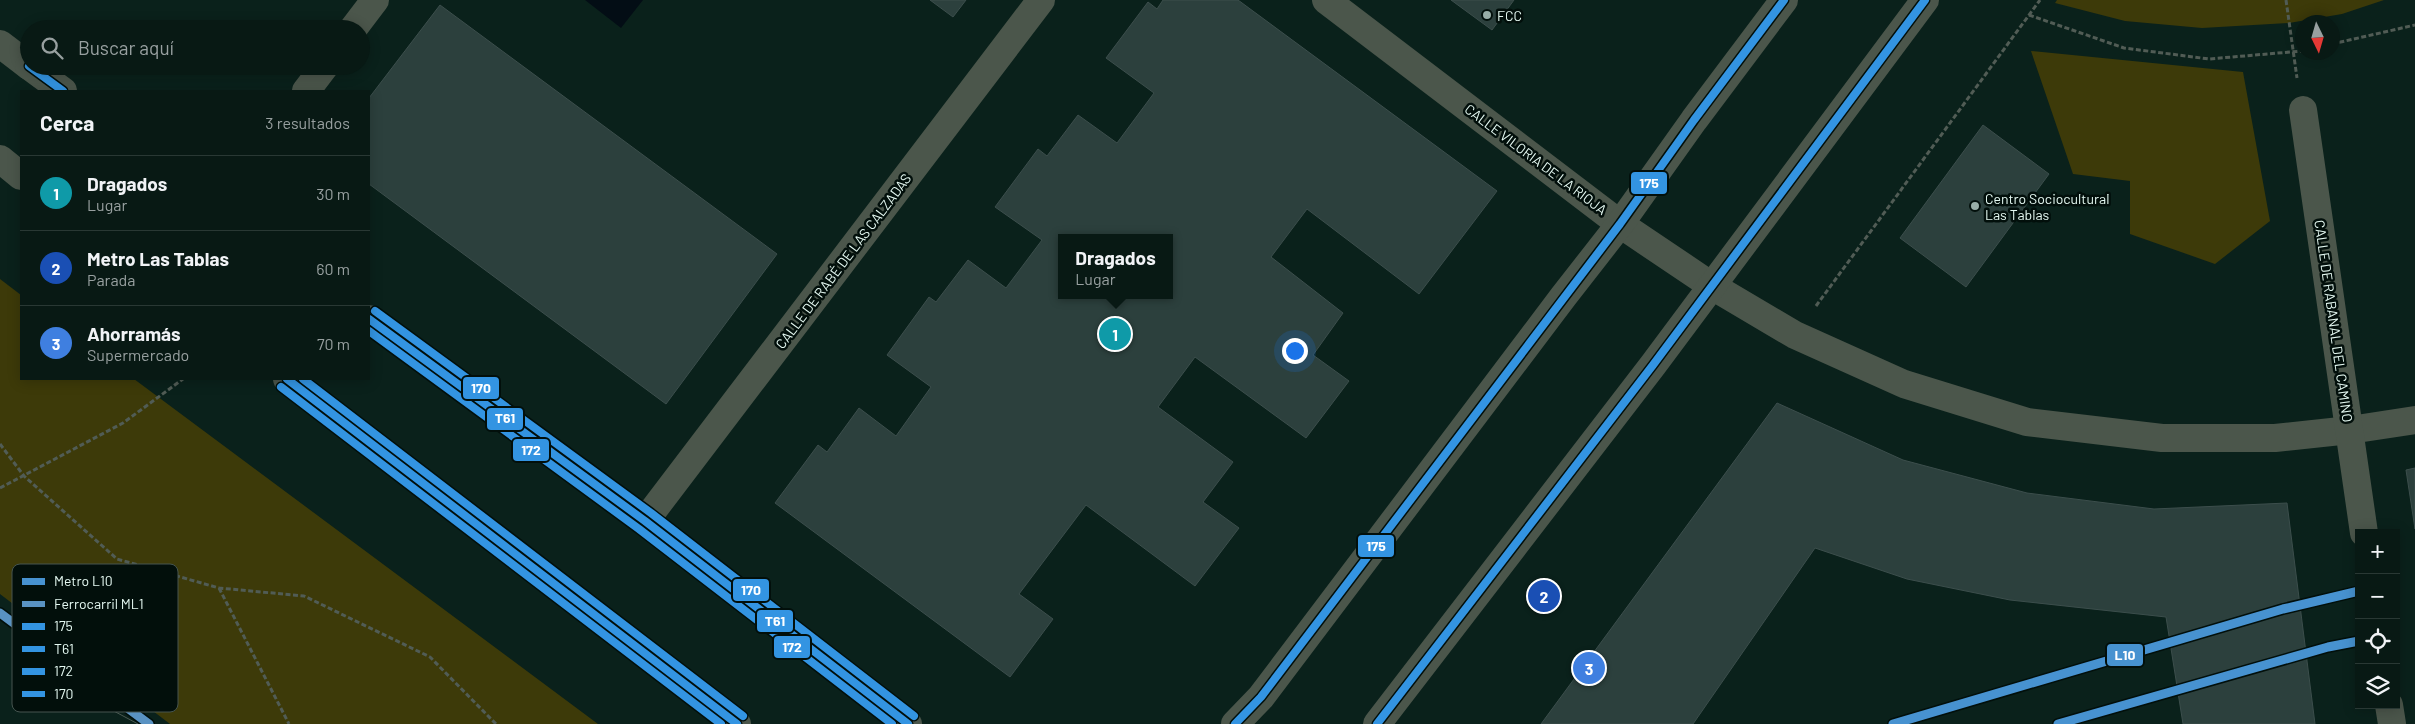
<!DOCTYPE html>
<html lang="es">
<head>
<meta charset="utf-8">
<style>
	body { margin:0; font-family:Barlow,sans-serif; background:#11221d; color:#f1f3f6 }
	.controls { position:absolute; right:15px; bottom:15px; display:grid; overflow:hidden; border-radius:0px; box-shadow:0 2px 12px #0003 }
	.controls button { width:45px; height:45px; display:grid; place-items:center; padding:0; border:0; border-bottom:1px solid #293834; background:#081914; color:#f1f3f6; font:25px sans-serif }
	.compass { position:absolute; left:2295px; top:15px; width:45px; height:45px; border-radius:50%; background:#081914; box-shadow:0 2px 12px #0003; rotate:175deg }
	.you { position:absolute; left:1294px; top:350px; width:18px; height:18px; margin:-12px; border:4px solid #fff; border-radius:50%; background:#1a73e8; box-shadow:0 0 0 8px #1a73e833 }
	.badge { display:grid; place-items:center; width:32px; height:32px; border-radius:50%; background:#ea580c; color:#fff; font-size:16px; font-weight:700 }
	.pin { position:absolute; translate:-50% -50%; border:2px solid #fff; box-shadow:0 1px 5px #0006 }
	.popup { position:absolute; left:1058px; top:234px; width:115px; height:65px; box-sizing:border-box; display:grid; place-content:center; border-radius:0px; background:#081914; filter:drop-shadow(0 1px 4px #0005); font-size:16px; white-space:nowrap; color:#98a0a0 }
	.popup b { font-size:19px; color:#f1f3f6 }
	.popup::after { content:''; position:absolute; left:50%; top:100%; margin-left:-10px; border:10px solid transparent; border-top-color:#081914 }
	.list { margin:0; padding:0; list-style:none }
	h2 { display:flex; justify-content:space-between; align-items:center; height:65px; margin:0; padding:0 20px; font-size:21px }
	h2 small { font-size:16px; font-weight:400; color:#98a0a0 }
	.list li { display:grid; grid-template-columns:32px 1fr auto; gap:15px; align-items:center; box-sizing:border-box; height:75px; padding:0 20px; border-top:1px solid #293834 }
	.list b { display:block; font-size:19px; white-space:nowrap }
	.list p { margin:0; font-size:16px; white-space:nowrap; color:#98a0a0 }
	.list em { font-size:16px; font-style:normal; color:#98a0a0 }
	.icon { flex:none; width:28px; height:28px; fill:none; stroke:currentColor; stroke-width:2; stroke-linecap:round; stroke-linejoin:round }
	.map { position:relative; flex:none; width:2415px; height:724px; overflow:hidden }
	.search { position:absolute; background:#081914; box-shadow:0 2px 12px #0003; left:20px; top:20px; width:350px; height:55px; display:flex; align-items:center; gap:12px; box-sizing:border-box; padding:0 18px; border-radius:28px; color:#98a0a0; font-size:19px }
	.panel { position:absolute; background:#081914; box-shadow:0 2px 12px #0003; left:20px; top:90px; width:350px; height:290px; border-radius:0px }
	.map>svg:first-child { display:block }
	.green { fill:#3d3a09 }
	.water { fill:#030d15 }
	.building { fill:#2c403d; stroke:#3c4e4c; fill-rule:evenodd }
	.lines { fill:none; stroke-linecap:round; stroke-linejoin:round }
	.path { stroke:#515c55; stroke-width:3; stroke-dasharray:5 2.5; stroke-linecap:butt }
	.minor { stroke:#4b564b; stroke-width:28 }
	.tram { stroke:#4b5952; stroke-width:1 }
	.bus-1-casing { stroke:#020f0b; stroke-width:11 }
	.bus-2-casing { stroke:#020f0b; stroke-width:11 }
	.bus-3-casing { stroke:#020f0b; stroke-width:11 }
	.bus-4-casing { stroke:#020f0b; stroke-width:11 }
	.bus-1 { stroke:#3394e2; stroke-width:8 }
	.bus-2 { stroke:#3394e2; stroke-width:8 }
	.bus-3 { stroke:#3394e2; stroke-width:8 }
	.bus-4 { stroke:#3394e2; stroke-width:8 }
	.rail-1-casing { stroke:#020f0b; stroke-width:12 }
	.rail-1 { stroke:#5992c2; stroke-width:9 }
	.metro-1-casing { stroke:#020f0b; stroke-width:12 }
	.metro-1 { stroke:#4792d0; stroke-width:9 }
	.poi-dot { fill:#98ada7; stroke:#020f0b; stroke-width:2 }
	.labels { text-anchor:middle; dominant-baseline:central; stroke-width:5; stroke-linejoin:round; paint-order:stroke }
	.poi-label { font-size:14px; fill:#e5f9f2; stroke:#020f0b; text-anchor:start }
	.street-label { font-size:14px; fill:#e5f9f2; stroke:#020f0b }
	.key { fill:#020f0b; stroke:#465550; stroke-width:1 }
	.key-label { font-size:14px; fill:#e5f9f2 }
	.line-badge { stroke:#020f0b; stroke-width:2 }
	.badge-label { font-size:14px; text-anchor:middle; font-weight:bold; fill:#fff }
</style>
</head>
<body>
<div class="map">
<svg width="2415" height="724" viewBox="0 0 2415 724">
	<rect width="100%" height="100%" fill="#0a211b"/>
	<!-- green -->
	<g class="green">
		<path d="M2057,0h327l-42,14 -53,9 -87,5 -77,-7 -70,-18z"/>
		<path d="M2031,51l212,21 27,149 -55,43 -85,-30v-53l-57,-7z"/>
		<path d="M0,279l21,16v84h113l464,345h-428l-170,-130z"/>
	</g>
	<!-- water -->
	<path class="water" d="M585,0h58l-22,28z"/>
	<!-- building -->
	<g class="building">
		<path d="M930,0h36l-13,17z"/>
		<path d="M1163,0h75l259,191 -78,103 -112,-85 -36,48 72,56 -30,42 36,26 -43,57 -111,-81 -37,50 75,55 -30,40 36,26 -44,58 -109,-81 -67,89 34,25 -43,58 -235,-174 43,-58 9,7 32,-44 37,28 35,-49 -44,-32 42,-58 7,5 32,-42 38,28 36,-48 -47,-33 43,-58 9,7 31,-41 39,28 37,-50 -48,-35 42,-56 9,7zM1061,238h108v57h-108z"/>
		<path d="M1451,0h63l-22,30z"/>
		<path d="M440,5l337,249 -111,150 -297,-220v-86z"/>
		<path d="M1983,125l66,49 -83,113 -66,-49z"/>
		<path d="M1777,403l126,57 124,33 127,16 133,-6 28,221h-132l-17,-107 -156,-17 -103,-21 -92,-31 -122,176h-152z"/>
		<path d="M2415,468v61l-9,-59z"/>
	</g>
	<g class="lines">
		<!-- path -->
		<g class="path">
			<path d="M2286,0l11,78"/>
			<path d="M2029,15l95,33 85,11 93,-8"/>
			<path d="M2332,44l83,-19"/>
			<path d="M1816,306l224,-306"/>
			<path d="M0,444l24,32 93,83 102,29 85,8 126,61 66,67"/>
			<path d="M0,488l123,-65 60,-44"/>
			<path d="M219,588l70,136"/>
		</g>
		<!-- minor -->
		<g class="minor">
			<path d="M1326,0l294,224 92,62 83,49 109,49 123,38 135,16h113l75,-8 65,-10"/>
			<path d="M353,29l22,-29"/>
			<path d="M0,44l29,22"/>
			<path d="M29,66l34,25"/>
			<path d="M306,91l19,-25"/>
			<path d="M2303,110l61,423"/>
			<path d="M0,159l21,17"/>
			<path d="M369,319l276,202 263,203"/>
			<path d="M287,379l450,345"/>
			<path d="M645,521l396,-521"/>
			<path d="M2389,705l3,19"/>
			<path d="M1235,724l26,-27 302,-400 57,-73 74,-104 90,-120"/>
			<path d="M1377,724l276,-359 272,-365"/>
		</g>
		<!-- tram -->
		<g class="tram">
			<path d="M71,666l39,39"/>
			<path d="M58,681l80,43"/>
		</g>
		<defs>
			<g id="bus-1">
				<path d="M1235,724l26,-27 359,-473 74,-104 90,-120"/>
				<path d="M1377,724l276,-359 272,-365"/>
			</g>
			<g id="bus-2">
				<path d="M29,66l34,25"/>
				<path d="M369,319l276,202 263,203"/>
				<path d="M287,379l450,345"/>
			</g>
			<g id="bus-3">
				<path d="M369,331l270,198 253,195"/>
				<path d="M281,387l440,337"/>
			</g>
			<g id="bus-4">
				<path d="M375,311l276,202 263,203"/>
				<path d="M303,379l440,337"/>
			</g>
		</defs>
		<!-- bus-1 casing -->
		<use href="#bus-1" class="bus-1-casing"/>
		<!-- bus-2 casing -->
		<use href="#bus-2" class="bus-2-casing"/>
		<!-- bus-3 casing -->
		<use href="#bus-3" class="bus-3-casing"/>
		<!-- bus-4 casing -->
		<use href="#bus-4" class="bus-4-casing"/>
		<!-- bus-1 -->
		<use href="#bus-1" class="bus-1"/>
		<!-- bus-2 -->
		<use href="#bus-2" class="bus-2"/>
		<!-- bus-3 -->
		<use href="#bus-3" class="bus-3"/>
		<!-- bus-4 -->
		<use href="#bus-4" class="bus-4"/>
		<defs>
			<path id="rail-1" d="M0,613l149,111"/>
		</defs>
		<!-- rail-1 casing -->
		<use href="#rail-1" class="rail-1-casing"/>
		<!-- rail-1 -->
		<use href="#rail-1" class="rail-1"/>
		<defs>
			<g id="metro-1">
				<path d="M1893,724l390,-115 76,-18"/>
				<path d="M2058,724l270,-77 31,-6"/>
			</g>
		</defs>
		<!-- metro-1 casing -->
		<use href="#metro-1" class="metro-1-casing"/>
		<!-- metro-1 -->
		<use href="#metro-1" class="metro-1"/>
	</g>
	<!-- markers -->
	<g class="poi-dot">
		<circle cx="1487" cy="15" r="5"/>
		<circle cx="1975" cy="206" r="5"/>
	</g>
	<g class="labels">
		<!-- poi labels -->
		<g class="poi-label">
			<text x="1497" y="15">FCC</text>
			<text x="1985" y="198">Centro Sociocultural<tspan x="1985" dy="16">Las Tablas</tspan></text>
		</g>
		<!-- street labels -->
		<g class="street-label">
			<text transform="translate(1536 159) rotate(37)">CALLE VILORIA DE LA RIOJA</text>
			<text transform="translate(843 261) rotate(-53)">CALLE DE RABÉ DE LAS CALZADAS</text>
			<text transform="translate(2334 321) rotate(82)">CALLE DE RABANAL DEL CAMINO</text>
		</g>
	</g>
	<!-- legend -->
	<rect x="12" y="564" width="166" height="148" rx="8" class="key"/>
	<rect x="22" y="578" width="23" height="7" fill="#4792d0"/>
	<rect x="22" y="601" width="23" height="6" fill="#5992c2"/>
	<rect x="22" y="623" width="23" height="7" fill="#3394e2"/>
	<rect x="22" y="646" width="23" height="6" fill="#3394e2"/>
	<rect x="22" y="668" width="23" height="7" fill="#3394e2"/>
	<rect x="22" y="691" width="23" height="6" fill="#3394e2"/>
	<g class="key-label">
		<text x="54" y="586">Metro L10</text>
		<text x="54" y="609">Ferrocarril ML1</text>
		<text x="54" y="631">175</text>
		<text x="54" y="654">T61</text>
		<text x="54" y="676">172</text>
		<text x="54" y="699">170</text>
	</g>
	<g class="line-badge">
		<rect x="1630" y="171" width="38" height="24" rx="5" fill="#3394e2"/>
		<rect x="462" y="376" width="38" height="24" rx="5" fill="#3394e2"/>
		<rect x="486" y="407" width="38" height="24" rx="5" fill="#3394e2"/>
		<rect x="512" y="438" width="38" height="24" rx="5" fill="#3394e2"/>
		<rect x="1357" y="534" width="38" height="24" rx="5" fill="#3394e2"/>
		<rect x="732" y="578" width="38" height="24" rx="5" fill="#3394e2"/>
		<rect x="756" y="609" width="38" height="24" rx="5" fill="#3394e2"/>
		<rect x="773" y="635" width="38" height="24" rx="5" fill="#3394e2"/>
		<rect x="2106" y="643" width="38" height="24" rx="5" fill="#4792d0"/>
	</g>
	<g class="badge-label">
		<text x="1649" y="188">175</text>
		<text x="481" y="393">170</text>
		<text x="505" y="423">T61</text>
		<text x="531" y="455">172</text>
		<text x="1376" y="551">175</text>
		<text x="751" y="595">170</text>
		<text x="775" y="626">T61</text>
		<text x="792" y="652">172</text>
		<text x="2125" y="660">L10</text>
	</g>
</svg>
<div class="controls">
<button>+</button>
<button>−</button>
<button><svg class="icon" aria-label="locate" viewBox="0 0 24 24"><circle cx="12" cy="12" r="6"/><path d="M12 2v4M12 18v4M2 12h4M18 12h4"/></svg></button>
<button><svg class="icon" aria-label="layers" viewBox="0 0 24 24"><path d="M12 4l9 5-9 5-9-5zM3 14l9 5 9-5"/></svg></button>
</div>
<svg class="compass" viewBox="-18 -18 36 36"><path d="M0-13l5 13h-10z" fill="#e53935"/><path d="M0 13l5-13h-10z" fill="#98a0a0"/></svg>
<div class="you"></div>
<div class="pin badge" style="left:1115px;top:334px;background:#0f9aa8">1</div>
<div class="popup"><b>Dragados</b>Lugar</div>
<div class="pin badge" style="left:1544px;top:596px;background:#1a4fb4">2</div>
<div class="pin badge" style="left:1589px;top:668px;background:#3f7fe0">3</div>
<div class="search"><svg class="icon" aria-label="search" viewBox="0 0 24 24"><circle cx="10" cy="10" r="6"/><path d="M15 15l6 6"/></svg>Buscar aquí</div>
<section class="panel">
<h2>Cerca<small>3 resultados</small></h2>
<ul class="list">
<li><span class="badge" style="background:#0f9aa8">1</span><div><b>Dragados</b><p>Lugar</p></div><em>30 m</em></li>
<li><span class="badge" style="background:#1a4fb4">2</span><div><b>Metro Las Tablas</b><p>Parada</p></div><em>60 m</em></li>
<li><span class="badge" style="background:#3f7fe0">3</span><div><b>Ahorramás</b><p>Supermercado</p></div><em>70 m</em></li>
</ul>
</section>
</div>
</body>
</html>
